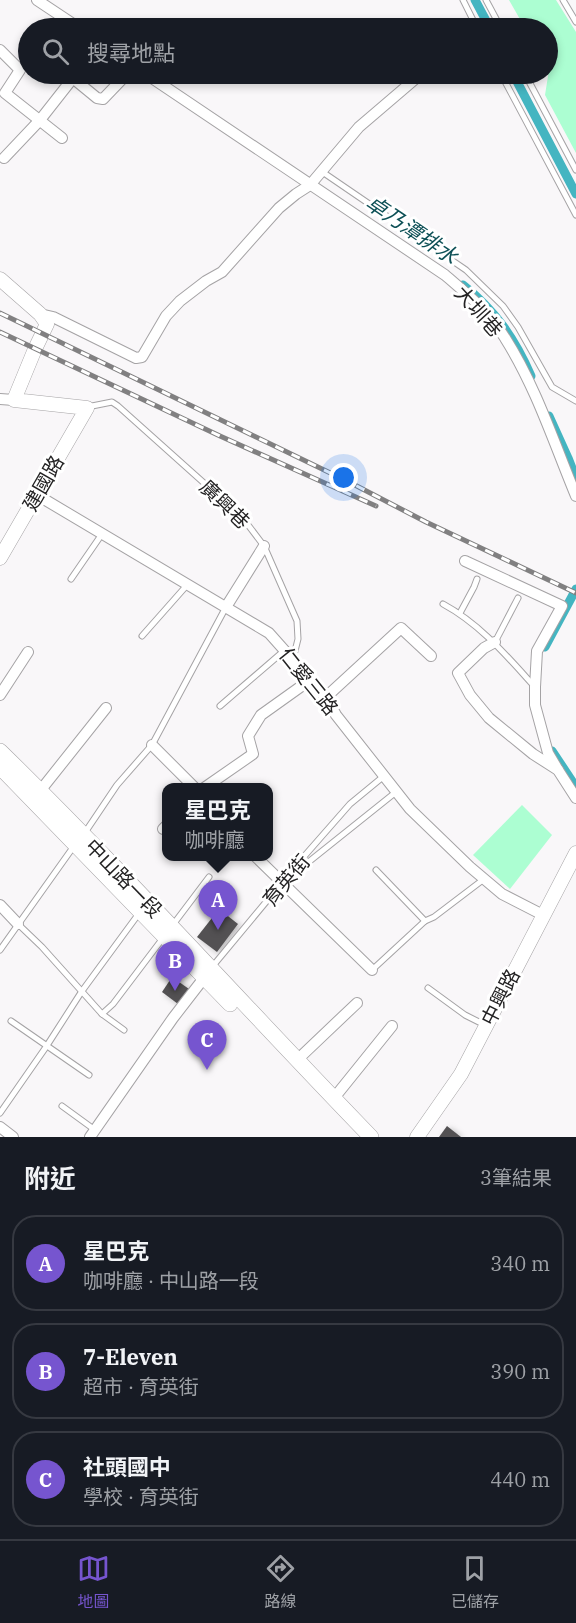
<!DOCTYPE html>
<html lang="zh-TW">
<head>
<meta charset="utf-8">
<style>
	body { margin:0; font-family:"IBM Plex Serif","Noto Sans TC",serif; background:#242831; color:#f1f3f6 }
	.you { position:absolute; left:344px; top:478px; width:21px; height:21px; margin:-15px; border:4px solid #fff; border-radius:50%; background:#1a73e8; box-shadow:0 0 0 9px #1a73e833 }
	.badge { display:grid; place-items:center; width:39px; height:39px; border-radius:50%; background:#7655cf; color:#fff; font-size:20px; font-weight:700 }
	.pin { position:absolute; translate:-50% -50px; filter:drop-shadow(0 2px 3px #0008) }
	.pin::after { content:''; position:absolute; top:32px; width:21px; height:18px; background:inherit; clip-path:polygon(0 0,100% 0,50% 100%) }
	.popup { position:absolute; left:162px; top:783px; width:111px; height:78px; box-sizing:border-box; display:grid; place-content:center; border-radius:12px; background:#171b24; filter:drop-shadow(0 2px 4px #0005); font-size:20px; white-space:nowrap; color:#9ea1a6 }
	.popup b { font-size:22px; color:#f1f3f6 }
	.popup::after { content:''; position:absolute; left:50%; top:100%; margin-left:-12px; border:12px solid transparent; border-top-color:#171b24 }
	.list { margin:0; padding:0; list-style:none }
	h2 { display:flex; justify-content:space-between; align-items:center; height:78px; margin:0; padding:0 24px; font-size:26px }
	h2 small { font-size:20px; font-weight:400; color:#9ea1a6 }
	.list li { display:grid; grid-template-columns:39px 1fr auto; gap:18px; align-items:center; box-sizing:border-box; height:96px; margin:0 12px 12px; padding:0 12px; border:2px solid #363941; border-radius:24px }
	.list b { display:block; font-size:22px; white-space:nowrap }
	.list p { margin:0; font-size:20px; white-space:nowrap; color:#9ea1a6 }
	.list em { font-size:20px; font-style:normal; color:#9ea1a6 }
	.icon { flex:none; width:33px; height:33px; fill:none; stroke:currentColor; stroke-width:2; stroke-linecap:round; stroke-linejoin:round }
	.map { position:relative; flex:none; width:576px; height:1137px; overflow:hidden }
	.search { position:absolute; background:#171b24; box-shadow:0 3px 9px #0003; left:18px; right:18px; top:18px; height:66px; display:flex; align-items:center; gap:15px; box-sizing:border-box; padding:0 21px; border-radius:33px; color:#9ea1a6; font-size:22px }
	.sheet { height:402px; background:#171b24 }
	nav { display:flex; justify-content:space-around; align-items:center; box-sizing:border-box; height:84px; border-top:2px solid #363941; background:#171b24; font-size:16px; color:#9ea1a6 }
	nav a { display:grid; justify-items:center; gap:3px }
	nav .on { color:#7655cf }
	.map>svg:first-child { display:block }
	.green { fill:#acfed2 }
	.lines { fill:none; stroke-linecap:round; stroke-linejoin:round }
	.canal { stroke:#44b5c1; stroke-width:9 }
	.building { fill:#535153; filter:url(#shadow) }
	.service-casing { stroke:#a5a3a5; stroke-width:7 }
	.minor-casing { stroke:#a5a3a5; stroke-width:12 }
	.tertiary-casing { stroke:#a5a3a5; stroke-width:15 }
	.secondary-casing { stroke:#a5a3a5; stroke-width:16 }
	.service { stroke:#fff; stroke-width:5 }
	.minor { stroke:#fff; stroke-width:10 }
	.tertiary { stroke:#fff; stroke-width:14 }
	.secondary { stroke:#fff; stroke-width:15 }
	.rail-casing { stroke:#818081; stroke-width:5 }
	.rail { stroke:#fff; stroke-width:3; stroke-dasharray:9; stroke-linecap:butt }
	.labels { text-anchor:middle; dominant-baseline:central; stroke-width:6; stroke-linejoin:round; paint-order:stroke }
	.street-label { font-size:20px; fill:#242324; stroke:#fff }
	.water-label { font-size:21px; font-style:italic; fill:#0d5056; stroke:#fff }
</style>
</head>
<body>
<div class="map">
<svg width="576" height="1137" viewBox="0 0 576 1137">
	<defs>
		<filter id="shadow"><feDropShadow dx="3" dy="2" stdDeviation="3" flood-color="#0004"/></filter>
	</defs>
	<rect width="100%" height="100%" fill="#f9f7f9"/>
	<!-- green -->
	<g class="green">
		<path d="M509,0h47l20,32v121l-31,-58 4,-25 -1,-42h-23z"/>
		<path d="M522,805l30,30 -42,54 -37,-34z"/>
	</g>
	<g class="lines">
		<!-- canal -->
		<g class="canal">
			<path d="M475,0l15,28"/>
			<path d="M84,26l3,2"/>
			<path d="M513,74l63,120"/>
			<path d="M463,285c32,25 52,54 68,91"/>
			<path d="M549,416l19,42 8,20"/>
			<path d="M545,647l31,-58"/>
			<path d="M552,751l24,36"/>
		</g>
	</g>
	<!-- building -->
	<g class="building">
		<path d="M219,909l19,15 -21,28 -20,-15z"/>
		<path d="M172,977l17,12 -11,15 -16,-12z"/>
		<path d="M447,1126l14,11h-22z"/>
	</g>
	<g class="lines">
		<defs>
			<g id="service">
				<path d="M463,0l14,28"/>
				<path d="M486,0l15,28"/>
				<path d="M563,0l13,22"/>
				<path d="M501,74l75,141"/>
				<path d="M525,74l51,96"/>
				<path d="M321,171l145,99 37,36 15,21 34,60 24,14"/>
				<path d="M87,407l25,-5 6,4 124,111 22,29 33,75 1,18 -5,20"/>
				<path d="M71,579l31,-45"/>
				<path d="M443,604c37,20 63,51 91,82"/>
				<path d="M460,613l14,-26 3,-8"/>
				<path d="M142,636l46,-52"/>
				<path d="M495,642l23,-44"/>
				<path d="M220,706l65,-56"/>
				<path d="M84,834l33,-49 35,-40 74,-138"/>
				<path d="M376,870l49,51"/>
				<path d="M291,876l105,-84"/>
				<path d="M18,924l24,23 60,67 22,16"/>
				<path d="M172,926l37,-49"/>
				<path d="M0,950l74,-104"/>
				<path d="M212,967l88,-106 50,-57 34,-28"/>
				<path d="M372,970l53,-49 9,-4 50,-38"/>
				<path d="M428,988l37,27 20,10"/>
				<path d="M102,1014l11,-10 50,-66"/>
				<path d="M11,1021l78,54"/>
				<path d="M62,1106l33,24"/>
				<path d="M0,1113l46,-66 36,-56 58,-79"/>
			</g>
			<g id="minor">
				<path d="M37,0l42,28"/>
				<path d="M0,50l20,20 -15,23 57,45"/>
				<path d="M146,74l299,201c22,19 45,38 60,63 31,49 49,105 71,158"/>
				<path d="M69,75l28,23 6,1 24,-25"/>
				<path d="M4,158l36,-38 33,-42"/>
				<path d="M40,314l13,3 83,41 6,-1 24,-41 14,-15 26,-20 16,-9 57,-64 17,-14 14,-9 49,-58 62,-53"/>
				<path d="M0,399l14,1"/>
				<path d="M37,495l232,138 57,64 10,18 74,94 60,58 32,27 41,21"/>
				<path d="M465,561l97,45 -25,45 -2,36v18l13,48 10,17"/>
				<path d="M226,607l38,-61"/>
				<path d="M495,642l-11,6 -26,25 12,22 19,23 44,36 25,16 18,28"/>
				<path d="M0,695l28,-43"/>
				<path d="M326,697l75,-69 30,28"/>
				<path d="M152,745l43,43"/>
				<path d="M204,788l49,-34 -5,-18 13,-21 49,-35"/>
				<path d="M40,791l66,-83"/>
				<path d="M163,829l4,-4"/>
				<path d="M255,856l117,114"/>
				<path d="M0,905l18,19"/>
				<path d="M297,1060l60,-57"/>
				<path d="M334,1098l58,-72"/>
				<path d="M0,1127l13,10"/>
				<path d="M90,1137l83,-119 34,-44"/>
			</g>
			<g id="tertiary">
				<path d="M0,279l40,35 7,10 -12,25 -21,51 73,8 -87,150"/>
				<path d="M417,1137l44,-63 115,-221"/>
			</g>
			<g id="secondary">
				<path d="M0,751c128,125 247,258 371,386"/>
				<path d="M0,767l230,237"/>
			</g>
		</defs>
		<!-- service casing -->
		<use href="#service" class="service-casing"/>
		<!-- minor casing -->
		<use href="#minor" class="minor-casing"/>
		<!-- tertiary casing -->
		<use href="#tertiary" class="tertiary-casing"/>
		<!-- secondary casing -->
		<use href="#secondary" class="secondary-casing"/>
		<!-- service -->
		<use href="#service" class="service"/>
		<!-- minor -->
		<use href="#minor" class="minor"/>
		<!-- tertiary -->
		<use href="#tertiary" class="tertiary"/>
		<!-- secondary -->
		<use href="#secondary" class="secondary"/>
		<defs>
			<g id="rail">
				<path d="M0,313l351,170 75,39 150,71"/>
				<path d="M0,332l220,104 156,70"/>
			</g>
		</defs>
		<!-- rail casing -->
		<use href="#rail" class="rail-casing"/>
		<!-- rail -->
		<use href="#rail" class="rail"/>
	</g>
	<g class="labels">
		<!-- street labels -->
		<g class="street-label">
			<text transform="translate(479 311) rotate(48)">大圳巷</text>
			<text transform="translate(43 483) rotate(-60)">建國路</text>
			<text transform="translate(225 504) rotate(44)">廣興巷</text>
			<text transform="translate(309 681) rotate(51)">仁愛三路</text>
			<text transform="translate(124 878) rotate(46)">中山路一段</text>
			<text transform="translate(286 880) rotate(-50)">育英街</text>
			<text transform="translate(500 997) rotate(-63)">中興路</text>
		</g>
		<!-- water labels -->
		<g class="water-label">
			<text transform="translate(412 229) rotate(34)">卓乃潭排水</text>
		</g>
	</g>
</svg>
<div class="you"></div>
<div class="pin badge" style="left:218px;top:930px">A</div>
<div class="popup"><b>星巴克</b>咖啡廳</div>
<div class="pin badge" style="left:175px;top:991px">B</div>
<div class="pin badge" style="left:207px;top:1070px">C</div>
<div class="search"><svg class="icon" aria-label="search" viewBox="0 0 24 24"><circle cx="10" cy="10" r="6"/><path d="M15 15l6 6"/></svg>搜尋地點</div>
</div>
<section class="sheet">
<h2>附近<small>3筆結果</small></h2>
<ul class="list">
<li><span class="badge">A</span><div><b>星巴克</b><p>咖啡廳 · 中山路一段</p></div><em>340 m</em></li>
<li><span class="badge">B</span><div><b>7-Eleven</b><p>超市 · 育英街</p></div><em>390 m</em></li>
<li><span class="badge">C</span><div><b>社頭國中</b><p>學校 · 育英街</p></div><em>440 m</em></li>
</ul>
</section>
<nav>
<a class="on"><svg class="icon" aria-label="map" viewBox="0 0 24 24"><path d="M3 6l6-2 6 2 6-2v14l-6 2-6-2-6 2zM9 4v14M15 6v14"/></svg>地圖</a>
<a><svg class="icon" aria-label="directions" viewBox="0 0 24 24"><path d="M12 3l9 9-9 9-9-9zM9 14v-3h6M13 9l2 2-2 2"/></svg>路線</a>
<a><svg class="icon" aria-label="saved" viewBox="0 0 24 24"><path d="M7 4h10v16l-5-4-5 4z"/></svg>已儲存</a>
</nav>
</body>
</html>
